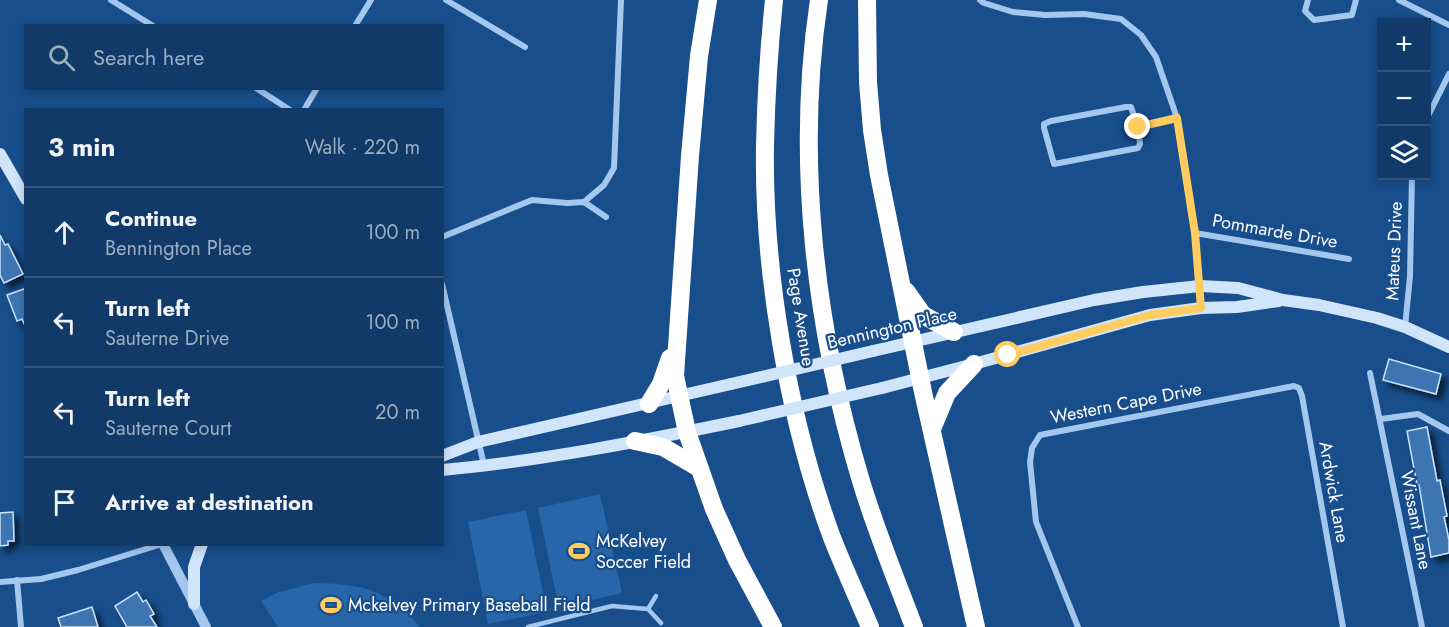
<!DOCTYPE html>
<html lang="en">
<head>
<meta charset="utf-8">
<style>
	body { margin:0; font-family:Jost,sans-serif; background:#1f4571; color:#f1f3f6 }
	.controls { position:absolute; right:18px; top:18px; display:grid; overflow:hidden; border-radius:0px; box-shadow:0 3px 9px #0003 }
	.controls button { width:54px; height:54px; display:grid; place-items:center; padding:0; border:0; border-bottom:2px solid #31547d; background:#123a69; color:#f1f3f6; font:30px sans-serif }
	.stop { position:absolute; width:18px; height:18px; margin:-14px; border:4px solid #ffcc60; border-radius:50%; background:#fff }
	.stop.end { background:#ffcc60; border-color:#fff; box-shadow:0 2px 6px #0008 }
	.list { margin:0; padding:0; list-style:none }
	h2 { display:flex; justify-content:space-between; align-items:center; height:78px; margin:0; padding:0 24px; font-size:26px }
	h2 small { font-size:20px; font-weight:400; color:#9cadc0 }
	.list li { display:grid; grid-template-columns:39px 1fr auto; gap:18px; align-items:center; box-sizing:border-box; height:90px; padding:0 24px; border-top:2px solid #31547d }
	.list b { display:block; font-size:22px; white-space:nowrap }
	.list p { margin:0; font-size:20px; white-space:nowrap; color:#9cadc0 }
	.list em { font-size:20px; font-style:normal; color:#9cadc0 }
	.icon { flex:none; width:33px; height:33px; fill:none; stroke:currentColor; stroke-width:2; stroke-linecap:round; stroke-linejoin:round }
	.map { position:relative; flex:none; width:1449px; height:627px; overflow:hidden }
	.search { position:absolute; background:#123a69; box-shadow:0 3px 9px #0003; left:24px; top:24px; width:420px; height:66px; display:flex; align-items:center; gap:15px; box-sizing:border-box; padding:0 21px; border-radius:0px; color:#9cadc0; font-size:22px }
	.panel { position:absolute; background:#123a69; box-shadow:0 3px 9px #0003; left:24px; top:108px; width:420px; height:438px; border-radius:0px }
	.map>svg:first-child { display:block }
	.green { fill:#2766a9 }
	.building { fill:#3c75b3; stroke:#c9e1fa; stroke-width:1.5; filter:url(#shadow) }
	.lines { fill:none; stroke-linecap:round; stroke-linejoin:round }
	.service { stroke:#a3c7ef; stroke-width:4.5 }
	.minor { stroke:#a3c7ef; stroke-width:6 }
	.tertiary { stroke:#a3c7ef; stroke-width:10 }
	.secondary { stroke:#d0e4fa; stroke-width:12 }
	.motorway { stroke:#fff; stroke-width:18 }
	.secondary-bridge { stroke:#d0e4fa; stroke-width:12 }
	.route { stroke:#ffcc60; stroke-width:8 }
	.labels { text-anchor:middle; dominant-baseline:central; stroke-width:4.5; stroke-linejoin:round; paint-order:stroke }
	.street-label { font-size:18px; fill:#fff; stroke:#184e8c }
	.poi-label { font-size:18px; fill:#fff; stroke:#184e8c; text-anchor:start }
</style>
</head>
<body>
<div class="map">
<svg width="1449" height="627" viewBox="0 0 1449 627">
	<defs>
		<filter id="shadow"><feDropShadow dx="5.5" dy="5.5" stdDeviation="3" flood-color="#0009"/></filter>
	</defs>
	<rect width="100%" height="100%" fill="#184e8c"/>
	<!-- green -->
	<g class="green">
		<path d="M600,494l22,99 -63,15 -21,-100z"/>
		<path d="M526,510l21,102 -59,12 -20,-102z"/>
		<path d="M313,583c49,1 75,6 107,44h-142l-17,-26 18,-9z"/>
	</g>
	<!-- building -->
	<g class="building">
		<path d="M0,235l5,10 3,-1 15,30 -19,9 -4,-8z"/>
		<path d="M24,289l2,4v35l-4,-9 -5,2 -10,-26z"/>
		<path d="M1389,359l52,15 -5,20 -53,-14z"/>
		<path d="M1427,427l10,54 3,-1 7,36 -3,1 5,23v13l-18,4 -12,-72h-2l-10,-54z"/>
		<path d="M13,512l1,29h-6v4l-8,1v-33z"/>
		<path d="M137,592l6,10 3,-2 8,14 -4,2 7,11h-30l-12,-21z"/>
		<path d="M92,607l6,20h-37l-3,-9z"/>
	</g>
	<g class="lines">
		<!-- service -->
		<g class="service">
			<path d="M648,609l8,-13"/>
			<path d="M528,627l84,-21 36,3 13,14"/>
		</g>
		<!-- minor -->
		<g class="minor">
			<path d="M111,0l42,26"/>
			<path d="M446,0l79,47"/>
			<path d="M980,0l4,3 29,9 32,3 39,-1 37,5 20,16 15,22 21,61 18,115 6,75"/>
			<path d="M1308,0l-3,11 9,9 38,-5 4,-15"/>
			<path d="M1399,0l50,25"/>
			<path d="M355,26l16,-26"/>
			<path d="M256,88l34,22"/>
			<path d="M304,110l13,-22"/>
			<path d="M1426,120l23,-46"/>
			<path d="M1138,127l2,17 -2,4 -84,16 -10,-36v-4l7,-3 75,-14h5l7,20 39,-9"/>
			<path d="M584,202l20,-17 10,-17 7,-168"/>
			<path d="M1195,233l154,26"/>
			<path d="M442,237l90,-37 35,3 17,-1 22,15"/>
			<path d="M442,284l42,181"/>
			<path d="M1405,327l5,-51 2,-100"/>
			<path d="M1370,373l52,254"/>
			<path d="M1381,419l37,-5 31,17"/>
			<path d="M17,580l4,47"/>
			<path d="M0,582l41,-3 37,-9 84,-26"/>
			<path d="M1078,627l-42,-105 -6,-60 2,-14 8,-13 254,-49 5,2 3,8 41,231"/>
		</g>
		<!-- tertiary -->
		<path class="tertiary" d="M163,544l43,83"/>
		<!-- secondary -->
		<g class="secondary">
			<path d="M0,154l26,45"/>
			<path d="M873,351l221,-51 49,-8 57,-6 38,2 45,12 36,5 58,13 28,9 44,20"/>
			<path d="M882,388l92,-24 176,-49 51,-7 36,-1 42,-6"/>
			<path d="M442,456l36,-14 253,-58"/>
			<path d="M442,470c99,-9 200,-29 297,-49"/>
			<path d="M194,604v-37l8,-23"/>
		</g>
		<!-- motorway -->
		<g class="motorway">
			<path d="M708,0l-9,56 -9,100 -15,220 12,56 27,77 23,51 36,67"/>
			<path d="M774,0c-5,48 -8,97 -9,146 -2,125 23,271 66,389 12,31 26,61 39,92"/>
			<path d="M819,0c-24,159 -4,328 42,481 15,50 35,98 53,146"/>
			<path d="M867,0l1,82 4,48 7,45 44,217 53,235"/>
			<path d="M906,291l17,24 31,17"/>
			<path d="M649,404l12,-20 9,-26"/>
			<path d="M932,429l15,-36 27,-29"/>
			<path d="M635,441l28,6 36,21"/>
		</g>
		<!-- secondary-bridge -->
		<g class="secondary-bridge">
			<path d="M731,384l142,-33"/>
			<path d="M739,421l143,-33"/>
		</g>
	</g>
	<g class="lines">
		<!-- route -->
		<path class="route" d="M1008,355l142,-40 51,-7 -6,-75 -18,-115 -39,9"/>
	</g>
	<!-- icons -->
	<defs>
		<symbol id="stadium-bare" viewBox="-9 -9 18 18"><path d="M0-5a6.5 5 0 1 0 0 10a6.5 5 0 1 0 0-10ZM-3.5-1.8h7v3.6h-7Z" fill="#ffcc60" stroke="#184e8c" stroke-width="2.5" paint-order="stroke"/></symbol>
	</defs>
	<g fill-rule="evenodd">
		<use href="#stadium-bare" x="564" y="536" width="30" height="30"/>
		<use href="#stadium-bare" x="316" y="590" width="30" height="30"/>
	</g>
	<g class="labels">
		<!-- street labels -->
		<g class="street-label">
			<text transform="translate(1275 231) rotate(10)">Pommarde Drive</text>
			<text transform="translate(1394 251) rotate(-88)">Mateus Drive</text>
			<text transform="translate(801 317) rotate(81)">Page Avenue</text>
			<text transform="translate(892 328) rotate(-13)">Bennington Place</text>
			<text transform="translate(1126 403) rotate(-11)">Western Cape Drive</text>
			<text transform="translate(1334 492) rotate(80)">Ardwick Lane</text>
			<text transform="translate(1416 520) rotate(79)">Wissant Lane</text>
		</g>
		<!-- poi labels -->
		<g class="poi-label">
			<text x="596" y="541">McKelvey<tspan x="596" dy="21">Soccer Field</tspan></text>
			<text x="348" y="605">Mckelvey Primary Baseball Field</text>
		</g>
	</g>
</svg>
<div class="controls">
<button>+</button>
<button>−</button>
<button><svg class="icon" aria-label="layers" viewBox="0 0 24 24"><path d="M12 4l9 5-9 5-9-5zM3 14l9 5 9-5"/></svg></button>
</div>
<div class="stop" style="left:1008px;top:355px"></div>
<div class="stop end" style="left:1138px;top:127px"></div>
<div class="search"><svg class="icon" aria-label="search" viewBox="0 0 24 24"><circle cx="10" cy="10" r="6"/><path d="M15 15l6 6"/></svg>Search here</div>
<section class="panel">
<h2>3 min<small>Walk · 220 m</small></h2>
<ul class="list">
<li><svg class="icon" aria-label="ahead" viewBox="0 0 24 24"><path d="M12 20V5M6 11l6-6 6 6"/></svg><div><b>Continue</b><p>Bennington Place</p></div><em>100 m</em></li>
<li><svg class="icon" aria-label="left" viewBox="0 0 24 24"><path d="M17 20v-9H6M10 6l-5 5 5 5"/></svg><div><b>Turn left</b><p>Sauterne Drive</p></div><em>100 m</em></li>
<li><svg class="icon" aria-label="left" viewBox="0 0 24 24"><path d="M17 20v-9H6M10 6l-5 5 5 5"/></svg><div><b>Turn left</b><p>Sauterne Court</p></div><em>20 m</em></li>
<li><svg class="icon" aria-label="arrive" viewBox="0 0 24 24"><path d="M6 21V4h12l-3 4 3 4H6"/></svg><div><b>Arrive at destination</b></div></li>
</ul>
</section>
</div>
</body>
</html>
